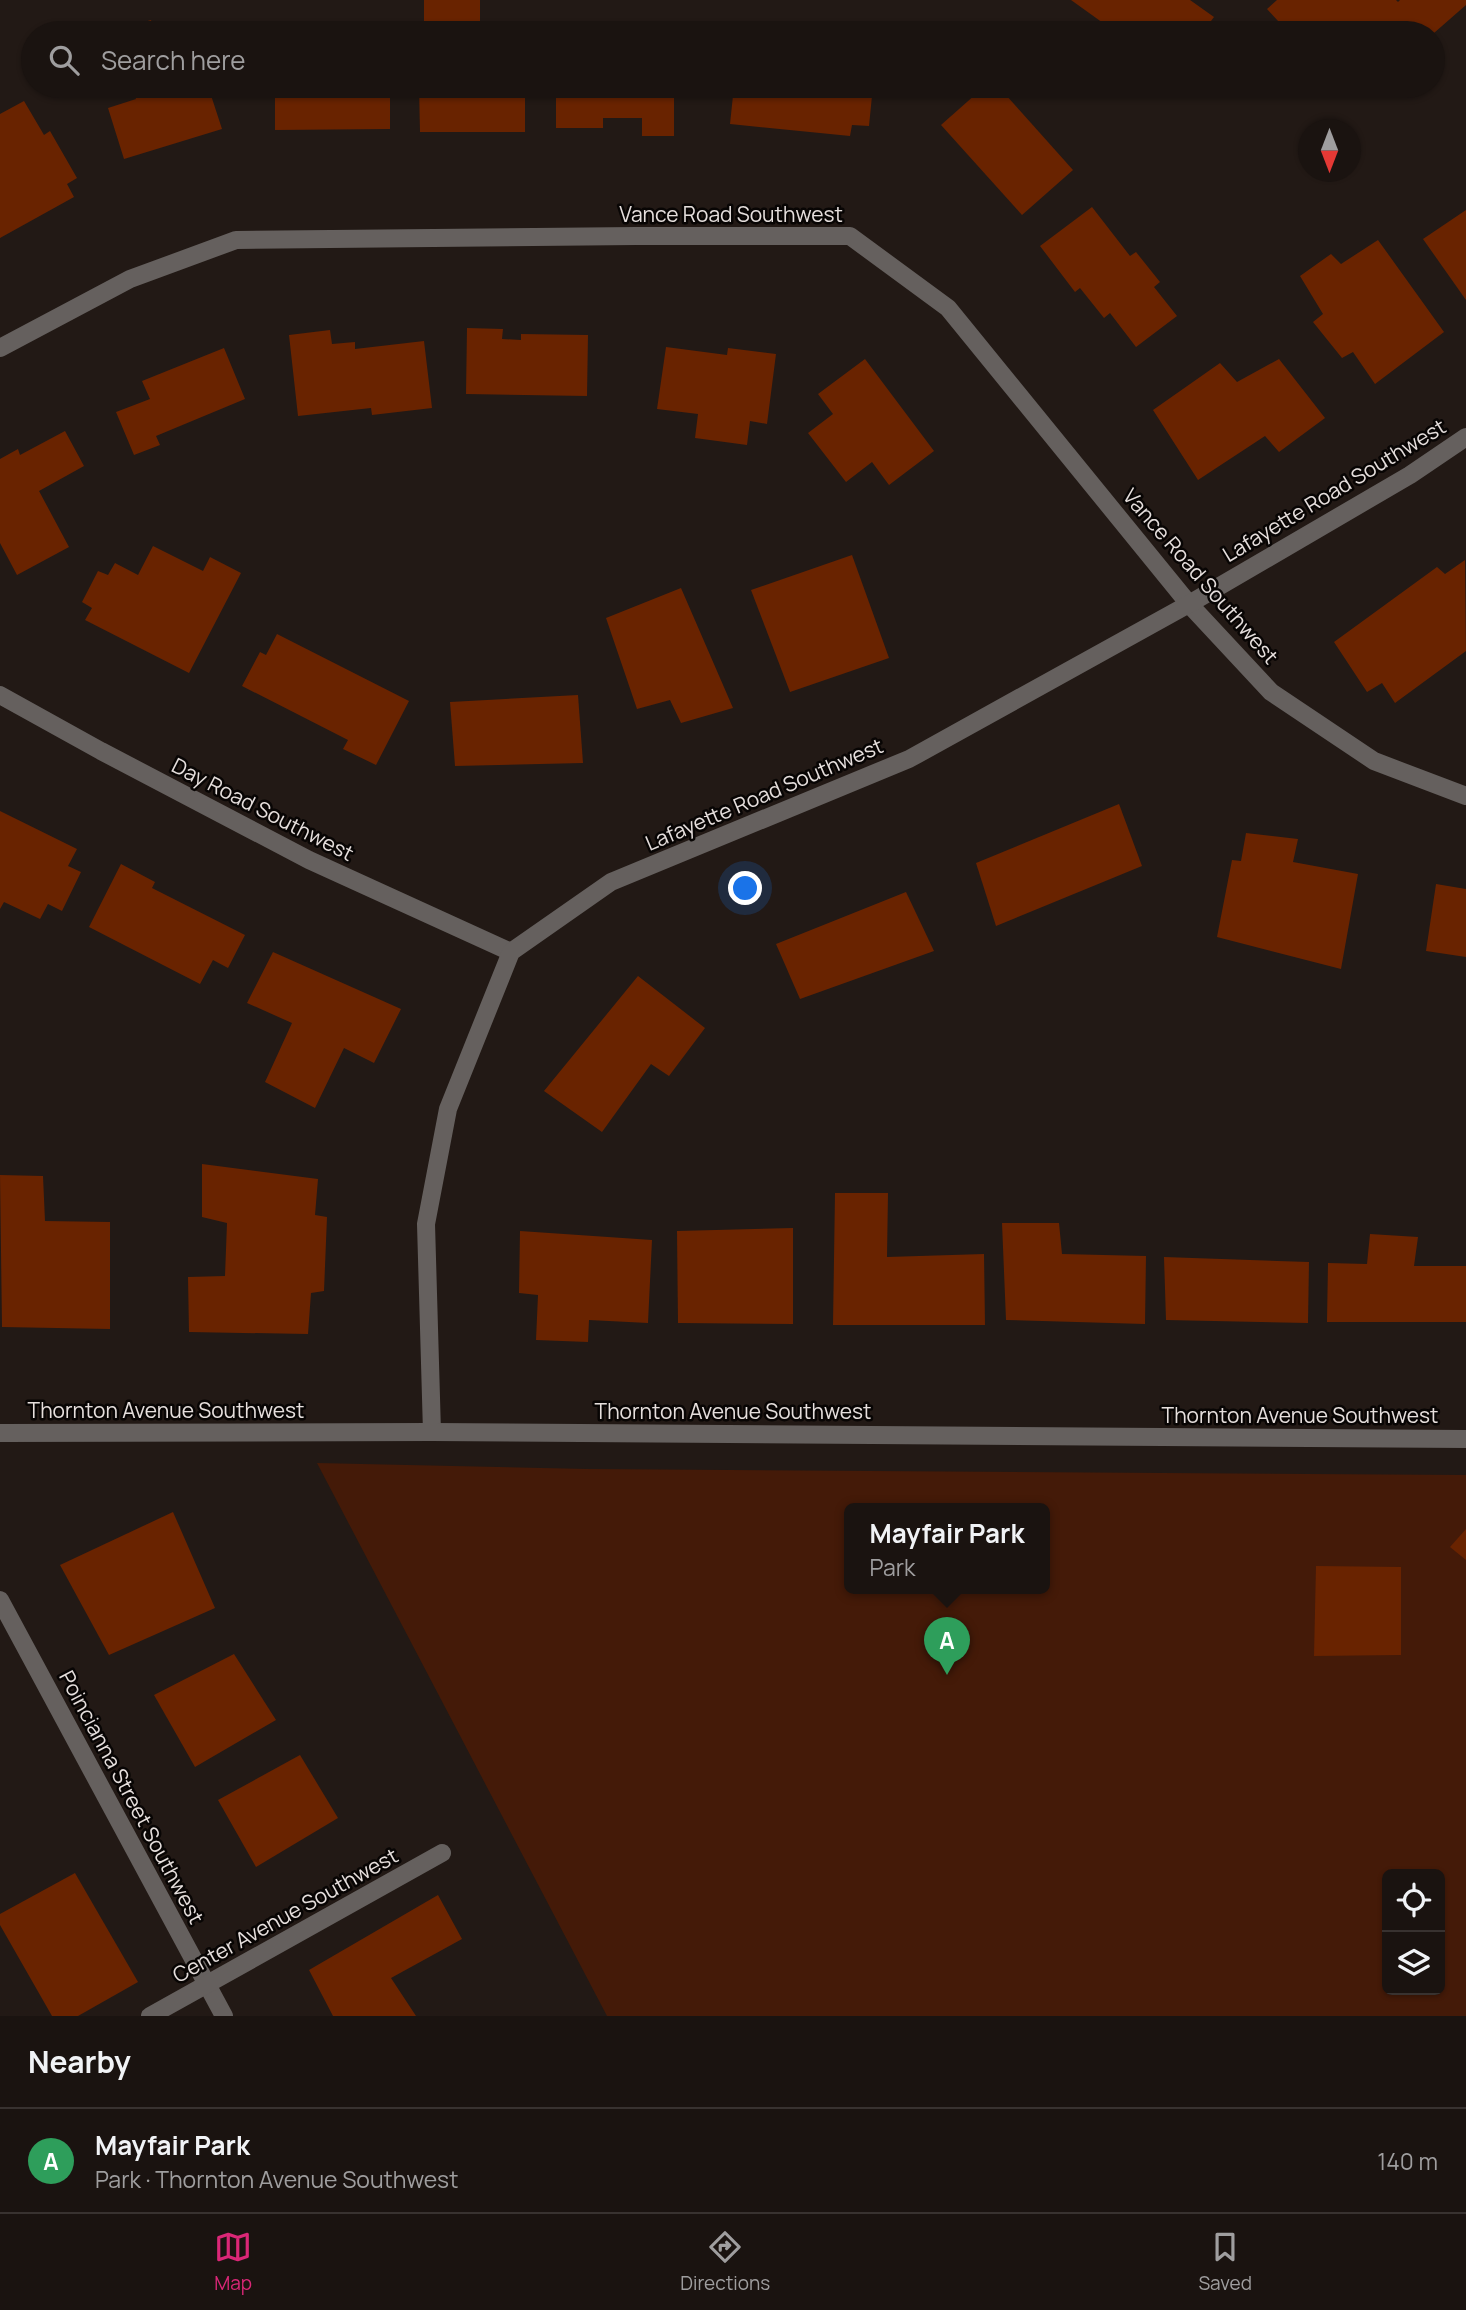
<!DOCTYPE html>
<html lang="en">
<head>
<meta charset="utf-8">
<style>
	body { margin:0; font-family:Manrope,sans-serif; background:#231c19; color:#f1f3f6 }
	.controls { position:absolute; right:21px; bottom:21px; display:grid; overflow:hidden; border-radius:10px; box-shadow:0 2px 5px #0004 }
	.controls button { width:63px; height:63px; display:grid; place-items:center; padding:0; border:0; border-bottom:2px solid #383230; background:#1a1310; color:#f1f3f6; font:35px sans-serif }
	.compass { position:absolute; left:1298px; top:119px; width:63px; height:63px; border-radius:50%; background:#1a1310; box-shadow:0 2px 5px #0004; rotate:180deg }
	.you { position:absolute; left:746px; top:889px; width:24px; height:24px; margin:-18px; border:5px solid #fff; border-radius:50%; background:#1a73e8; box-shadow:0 0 0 10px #1a73e833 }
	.badge { display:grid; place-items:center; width:46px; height:46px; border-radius:50%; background:#db2777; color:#fff; font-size:23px; font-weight:700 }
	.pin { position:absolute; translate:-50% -58px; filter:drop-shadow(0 2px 4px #0008) }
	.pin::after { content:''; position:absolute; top:37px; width:24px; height:21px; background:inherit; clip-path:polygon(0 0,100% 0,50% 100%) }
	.popup { position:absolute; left:844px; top:1503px; width:206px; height:91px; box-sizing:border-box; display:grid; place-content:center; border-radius:10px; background:#1a1310; filter:drop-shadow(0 2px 5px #0005); font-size:23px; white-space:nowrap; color:#9f9e9f }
	.popup b { font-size:26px; color:#f1f3f6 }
	.popup::after { content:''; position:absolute; left:50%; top:100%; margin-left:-14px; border:14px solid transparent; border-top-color:#1a1310 }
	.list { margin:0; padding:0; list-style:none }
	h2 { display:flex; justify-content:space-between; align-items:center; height:91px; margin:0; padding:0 28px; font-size:30px }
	h2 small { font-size:23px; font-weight:400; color:#9f9e9f }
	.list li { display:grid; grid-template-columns:46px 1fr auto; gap:21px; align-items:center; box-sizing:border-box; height:105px; padding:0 28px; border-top:2px solid #383230 }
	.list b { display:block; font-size:26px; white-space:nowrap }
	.list p { margin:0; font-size:23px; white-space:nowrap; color:#9f9e9f }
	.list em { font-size:23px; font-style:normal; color:#9f9e9f }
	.icon { flex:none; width:38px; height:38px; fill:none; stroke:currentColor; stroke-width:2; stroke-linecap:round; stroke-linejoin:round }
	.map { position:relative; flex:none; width:1466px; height:2016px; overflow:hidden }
	.search { position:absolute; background:#1a1310; box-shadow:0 2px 5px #0004; left:21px; right:21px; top:21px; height:77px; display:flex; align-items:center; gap:18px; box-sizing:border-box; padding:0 24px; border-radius:38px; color:#9f9e9f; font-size:26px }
	.sheet { height:196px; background:#1a1310 }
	nav { display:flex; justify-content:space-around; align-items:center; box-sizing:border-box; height:98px; border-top:2px solid #383230; background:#1a1310; font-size:19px; color:#9f9e9f }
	nav a { display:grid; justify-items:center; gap:4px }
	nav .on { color:#db2777 }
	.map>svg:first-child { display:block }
	.green { fill:#441a08; fill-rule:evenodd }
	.building { fill:#692300 }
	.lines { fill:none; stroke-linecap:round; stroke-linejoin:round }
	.street { stroke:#65605e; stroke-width:18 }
	.labels { text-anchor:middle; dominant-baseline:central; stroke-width:5; stroke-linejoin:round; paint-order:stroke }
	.street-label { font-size:21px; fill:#e6dfdd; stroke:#080504 }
</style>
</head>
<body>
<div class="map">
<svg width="1466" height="2016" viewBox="0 0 1466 2016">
	<rect width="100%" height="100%" fill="#221915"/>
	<!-- green -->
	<path class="green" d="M317,1463l270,6 879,6v541h-859zM849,1509h196v80h-196zM1387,1874h53v116h-53z"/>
	<!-- building -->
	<g class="building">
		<rect x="424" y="0" width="56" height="33"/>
		<path d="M1071,0h119l24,17 -12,16h-85z"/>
		<path d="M1277,0h119l2,2 2,-2h66v5l-32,28h-58l-10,-11 -13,11h-64l-22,-24z"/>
		<path d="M151,20l4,13h-40v-2z"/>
		<path d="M131,86h40l1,3 9,-3h27l14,43 -98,30 -16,-51 28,-9z"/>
		<path d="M275,86h115v43l-115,1z"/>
		<path d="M419,86h106v46h-105z"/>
		<path d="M556,86h118v50h-32v-18h-39v10h-47z"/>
		<path d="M734,86h139l-4,40 -17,-1 -2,11 -120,-12z"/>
		<path d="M985,86h13l75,84 -51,45 -81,-90z"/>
		<path d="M1141,86h23l-8,11z"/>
		<path d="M24,101l20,34 6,-4 27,47 -10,6 7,13 -74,41v-124z"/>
		<path d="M1092,207l38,49 6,-4 24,30 -6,5 23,29 -41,31 -26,-34 -6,5 -24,-30 -5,4 -35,-46z"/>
		<path d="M1466,210v90l-43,-61z"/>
		<path d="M1378,240l66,92 -69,52 -22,-32 -11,6 -29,-36 10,-8 -23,-38 31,-22 10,10z"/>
		<path d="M467,328l36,1 -1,10 19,1v-6l67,1 -1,61 -121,-2z"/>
		<path d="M330,330l2,14 23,-2v7l69,-8 8,67 -60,7 -1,-7 -73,8 -9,-81z"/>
		<path d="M666,347l61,8 1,-7 48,6 -9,70 -17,-3 -3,24 -52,-7 3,-24 -41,-5z"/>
		<path d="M224,348l21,51 -89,37 4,9 -26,10 -18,-43 34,-13 -8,-18z"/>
		<path d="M865,359l69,92 -45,34 -17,-23 -26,20 -38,-49 25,-19 -15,-20z"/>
		<path d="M1279,359l46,59 -46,34 -14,-16 -67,44 -45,-70 67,-47 17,19z"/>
		<path d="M65,431l19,35 -45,25 30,56 -52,28 -17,-32v-84l18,-10 2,6z"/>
		<path d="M153,546l50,25 7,-14 31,16 -52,100 -104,-53 7,-12 -10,-6 16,-31 10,4 7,-12 23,12z"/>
		<path d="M852,555l37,103 -99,34 -39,-102z"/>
		<path d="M1465,560l1,91 -71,52 -13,-20 -15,9 -33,-50 103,-75 8,7z"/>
		<path d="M681,588l52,120 -52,15 -11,-23 -33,9 -31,-91z"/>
		<path d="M277,634l132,67 -33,64 -33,-16 5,-9 -106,-54 18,-34 6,3z"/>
		<path d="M578,695l5,68 -128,3 -5,-64z"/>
		<path d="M1119,804l23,62 -146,60 -20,-63z"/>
		<path d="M0,811l77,38 -9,17 13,6 -19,39 -14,-7 -8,15 -36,-17 -4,7z"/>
		<path d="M1246,833l52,6 -5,23 65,12 -17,95 -124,-32 15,-77 9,1z"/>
		<path d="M121,864l34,18 -3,6 93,47 -17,33 -15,-8 -13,24 -111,-57z"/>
		<path d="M1436,884l30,5v68l-40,-6z"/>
		<path d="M906,892l28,59 -134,48 -24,-55z"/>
		<path d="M273,952l128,57 -27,54 -30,-15 -29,60 -50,-26 27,-59 -45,-20z"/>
		<path d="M638,976l67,52 -36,48 -18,-12 -49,68 -58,-41z"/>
		<path d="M202,1164l116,15 -3,36 12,2 -3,74 -13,2 -3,41 -119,-2 -1,-55 37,-1 2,-53 -25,-6z"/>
		<path d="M0,1175l43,1 2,45 65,1v107l-108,-2z"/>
		<path d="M835,1193h53l-1,64 97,-3 1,71h-152z"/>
		<path d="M1002,1223h57l3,31 84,2 -1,68 -139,-4z"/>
		<path d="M793,1228v96l-115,-1 -1,-92z"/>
		<path d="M520,1231l132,9 -4,83 -59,-3 -1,22 -52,-2 2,-45 -19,-2z"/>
		<path d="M1370,1234l48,3 -4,29h52v56h-139l1,-59 39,1z"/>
		<path d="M1164,1257l145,5 -1,61 -142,-3z"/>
		<path d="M173,1512l42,96 -106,47 -49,-90z"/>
		<path d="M1466,1529v31l-16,-13z"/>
		<path d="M1316,1566l85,1v88l-87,1z"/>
		<path d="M234,1654l42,66 -81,47 -41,-72z"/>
		<path d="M300,1755l38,63 -82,49 -38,-67z"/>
		<path d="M75,1873l63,109 -60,34h-26l-52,-91v-11z"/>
		<path d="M438,1895l24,44 -71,39 25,38h-83l-24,-46z"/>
	</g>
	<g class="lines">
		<!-- street -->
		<g class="street">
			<path d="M0,348l130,-69 106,-39 400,-4h214l98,72 241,296 82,88 103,69 92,35"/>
			<path d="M0,695l101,56 208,109 202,92"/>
			<path d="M432,1432l-6,-208 22,-115 63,-157 100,-70 298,-123 280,-155 221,-129 56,-38"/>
			<path d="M0,1433l432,-1 1034,7"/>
			<path d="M0,1600l224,416"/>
			<path d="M150,2016l292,-163"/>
		</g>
	</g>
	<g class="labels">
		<!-- street labels -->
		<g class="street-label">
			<text x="731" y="214">Vance Road Southwest</text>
			<text transform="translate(1334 490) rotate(-31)">Lafayette Road Southwest</text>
			<text transform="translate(1201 576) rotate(49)">Vance Road Southwest</text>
			<text transform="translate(764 794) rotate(-23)">Lafayette Road Southwest</text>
			<text transform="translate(263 809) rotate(27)">Day Road Southwest</text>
			<text x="166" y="1410">Thornton Avenue Southwest</text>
			<text x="733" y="1411">Thornton Avenue Southwest</text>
			<text x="1300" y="1415">Thornton Avenue Southwest</text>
			<text transform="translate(132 1797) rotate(62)">Poincianna Street Southwest</text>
			<text transform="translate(285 1915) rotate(-29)">Center Avenue Southwest</text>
		</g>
	</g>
</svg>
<div class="controls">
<button><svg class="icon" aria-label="locate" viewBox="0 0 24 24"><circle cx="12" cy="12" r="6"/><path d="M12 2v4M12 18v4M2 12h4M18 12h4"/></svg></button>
<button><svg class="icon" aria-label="layers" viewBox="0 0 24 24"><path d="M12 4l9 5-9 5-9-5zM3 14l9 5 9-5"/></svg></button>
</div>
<svg class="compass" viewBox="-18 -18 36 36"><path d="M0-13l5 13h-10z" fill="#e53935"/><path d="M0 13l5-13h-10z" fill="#9f9e9f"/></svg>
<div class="you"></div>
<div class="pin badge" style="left:947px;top:1675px;background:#2e9e5b">A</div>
<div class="popup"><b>Mayfair Park</b>Park</div>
<div class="search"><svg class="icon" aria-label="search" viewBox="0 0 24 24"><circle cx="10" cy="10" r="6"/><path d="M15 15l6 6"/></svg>Search here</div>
</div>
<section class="sheet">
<h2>Nearby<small></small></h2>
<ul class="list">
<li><span class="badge" style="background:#2e9e5b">A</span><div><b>Mayfair Park</b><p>Park · Thornton Avenue Southwest</p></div><em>140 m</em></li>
</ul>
</section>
<nav>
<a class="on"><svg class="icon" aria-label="map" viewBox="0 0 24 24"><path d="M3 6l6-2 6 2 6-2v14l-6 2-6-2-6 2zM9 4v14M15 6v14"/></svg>Map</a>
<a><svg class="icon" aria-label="directions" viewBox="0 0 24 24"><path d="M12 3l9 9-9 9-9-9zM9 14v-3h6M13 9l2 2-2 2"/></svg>Directions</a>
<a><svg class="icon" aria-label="saved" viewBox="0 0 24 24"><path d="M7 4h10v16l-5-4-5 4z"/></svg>Saved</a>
</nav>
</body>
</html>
